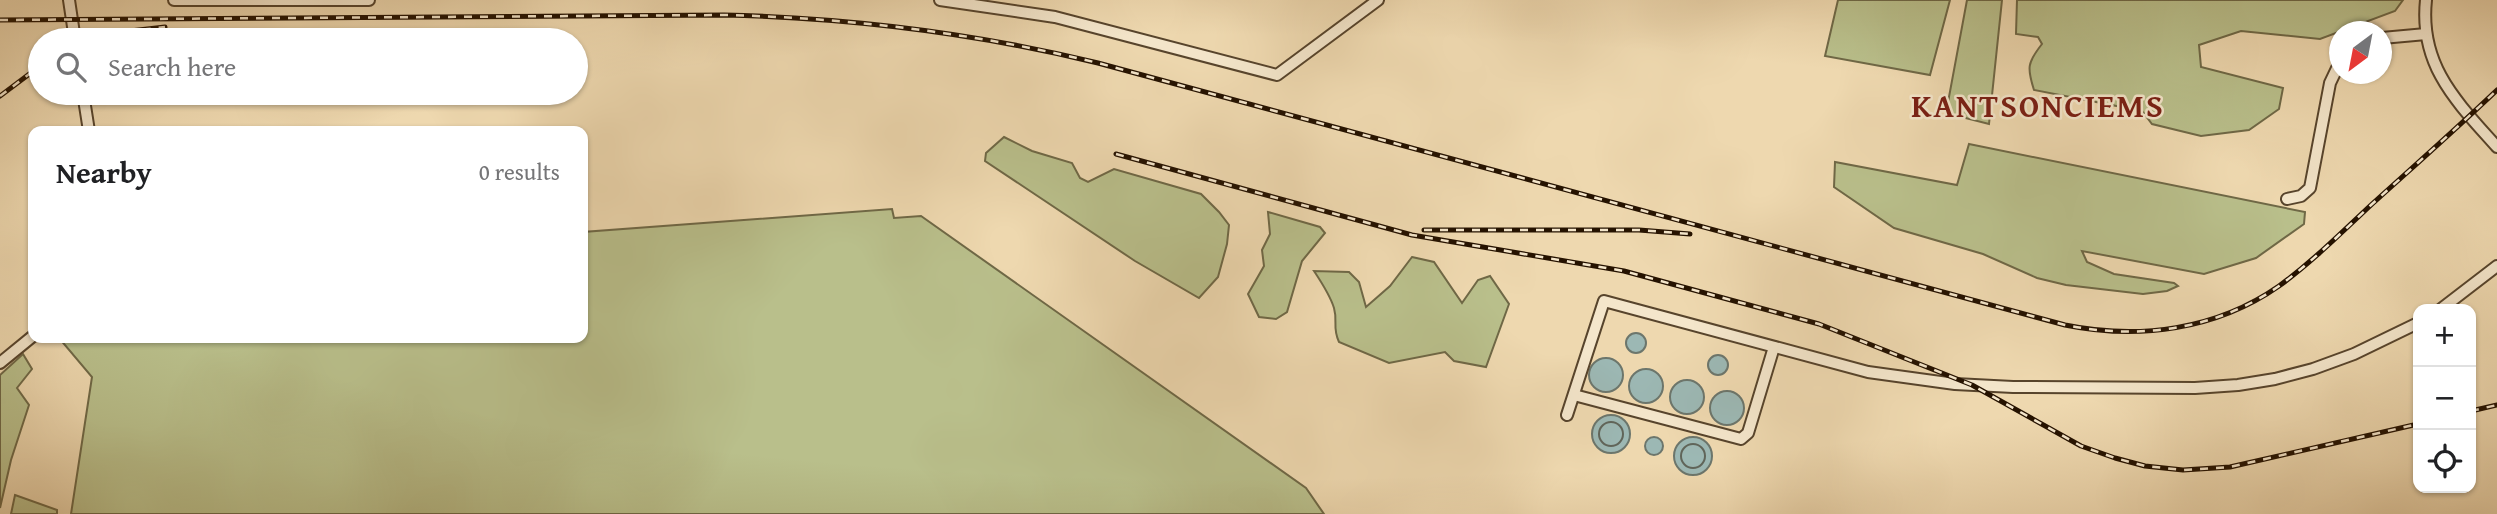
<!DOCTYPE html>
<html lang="en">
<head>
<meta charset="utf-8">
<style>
	body { margin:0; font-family:"Gentium Book Plus",serif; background:#f2f2f2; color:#202124 }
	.controls { position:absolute; right:21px; bottom:21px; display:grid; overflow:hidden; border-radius:14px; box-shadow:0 2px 5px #0004 }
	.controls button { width:63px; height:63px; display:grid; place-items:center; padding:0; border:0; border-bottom:2px solid #e0e0e0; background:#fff; color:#202124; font:35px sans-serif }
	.compass { position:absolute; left:2329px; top:21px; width:63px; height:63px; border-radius:50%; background:#fff; box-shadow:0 2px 5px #0004; rotate:212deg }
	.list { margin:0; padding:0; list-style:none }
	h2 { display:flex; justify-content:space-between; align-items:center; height:91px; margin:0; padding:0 28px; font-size:30px }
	h2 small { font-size:23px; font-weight:400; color:#757577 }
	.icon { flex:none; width:38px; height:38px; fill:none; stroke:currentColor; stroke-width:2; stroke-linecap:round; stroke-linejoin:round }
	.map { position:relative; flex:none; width:2497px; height:514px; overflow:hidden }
	.search { position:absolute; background:#fff; box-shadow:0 2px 5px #0004; left:28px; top:28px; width:560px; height:77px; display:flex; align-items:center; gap:18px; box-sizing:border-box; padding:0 24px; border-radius:38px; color:#757577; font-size:26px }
	.panel { position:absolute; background:#fff; box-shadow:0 2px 5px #0004; left:28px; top:126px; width:560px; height:217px; border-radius:14px }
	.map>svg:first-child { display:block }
	.green { fill:#b9bf8b; stroke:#6f6846; stroke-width:2 }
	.water { fill:#9cb8b4; stroke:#6c766c; stroke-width:2 }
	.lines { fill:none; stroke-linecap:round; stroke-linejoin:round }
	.shore { stroke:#60655a; stroke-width:2 }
	.minor-casing { stroke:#57442c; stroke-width:14 }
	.minor { stroke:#f4e6cb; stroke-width:10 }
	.rail-casing { stroke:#251200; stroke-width:5 }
	.rail { stroke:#f4e6cb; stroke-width:2.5; stroke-dasharray:8; stroke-linecap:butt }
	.labels { text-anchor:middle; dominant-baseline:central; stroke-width:5; stroke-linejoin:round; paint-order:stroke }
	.district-label { font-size:32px; font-weight:bold; letter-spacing:2px; fill:#7a1f14; stroke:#f4e6cb }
</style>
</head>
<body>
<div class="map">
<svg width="2497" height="514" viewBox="0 0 2497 514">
	<rect width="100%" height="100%" fill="#eed8af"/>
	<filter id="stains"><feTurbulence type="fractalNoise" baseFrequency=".00286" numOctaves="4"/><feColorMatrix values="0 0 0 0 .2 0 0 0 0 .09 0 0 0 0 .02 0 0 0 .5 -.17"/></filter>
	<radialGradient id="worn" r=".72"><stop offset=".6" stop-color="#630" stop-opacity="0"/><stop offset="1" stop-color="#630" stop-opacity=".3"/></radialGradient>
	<!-- green -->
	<g class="green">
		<path d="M1838,0h112l-20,75 -105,-19z"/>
		<path d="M1967,0h35l-13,124 -43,-11z"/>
		<path d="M2017,0h386l-8,11 -75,28 -79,-8 -42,14 2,22 82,21 -4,21 -30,21 -48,6 -49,-12 -10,-13 -108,-21c-7,-22 -7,-27 8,-46l-4,-7 -22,-3z"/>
		<path d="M1004,137l28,14 40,12 8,15 8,4 26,-13 87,25 18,18 10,13 -2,19 -9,33 -19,21 -64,-37 -150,-100 1,-8z"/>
		<path d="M1969,144l336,68 -1,12 -48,34 -52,16 -122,-23 5,11 27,12 60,9 4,3 -11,5 -24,3 -77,-9 -29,-7 -54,-24 -89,-26 -60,-41 1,-25 122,23z"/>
		<path d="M892,209l2,9 27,-2 385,272 18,26h-1253l21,-137 -33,-39h524v-106z"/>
		<path d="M1268,212l52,15 5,6 -23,28 -15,51 -11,7 -17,-2 -11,-23 16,-28 -2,-16 8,-16z"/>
		<path d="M1412,257l22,5 28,41 16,-23 12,-4 19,28 -23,63 -32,-6 -9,-9 -56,11 -50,-21c-7,-15 -1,-20 -5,-34 -4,-13 -12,-25 -20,-37l35,1 10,10 7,25 24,-21z"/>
		<path d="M23,354l9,15 -15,19 12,17 -18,55 -11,48v-133z"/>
		<path d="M15,495l42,15v4h-46z"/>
	</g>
	<!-- water -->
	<g class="water">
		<circle cx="1636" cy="343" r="10"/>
		<circle cx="1718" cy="365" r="10"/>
		<circle cx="1606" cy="375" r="17"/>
		<circle cx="1646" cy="386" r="17"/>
		<circle cx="1687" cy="397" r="17"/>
		<circle cx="1727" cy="408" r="17"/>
		<circle cx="1611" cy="434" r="19"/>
		<circle cx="1693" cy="456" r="19"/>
		<circle cx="1654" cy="446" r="9"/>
	</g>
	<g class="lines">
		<!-- shore -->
		<g class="shore">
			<circle cx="1611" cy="434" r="12"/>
			<circle cx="1693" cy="456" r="12"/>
		</g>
		<defs>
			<g id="minor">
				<path d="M69,0l6,40"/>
				<path d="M174,0h195"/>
				<path d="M940,0l115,17 222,58 101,-75"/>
				<path d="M2426,0c-7,66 31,102 71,147"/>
				<path d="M2382,38l44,-4"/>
				<path d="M83,93l6,38"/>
				<path d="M2287,199l14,-3 9,-8 20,-105 10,-21"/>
				<path d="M2441,309l56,-43"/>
				<path d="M0,363l33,-27"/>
				<path d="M1574,395l167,44 7,-6 26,-86"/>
				<path d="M1567,415l37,-114 264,71 87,12 58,3 182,1 43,-3 37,-6 38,-10 41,-15 64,-31"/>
			</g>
		</defs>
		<!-- minor casing -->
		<use href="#minor" class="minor-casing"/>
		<!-- minor -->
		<use href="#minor" class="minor"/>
		<defs>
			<g id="rail">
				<path d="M0,20l724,-5c127,3 251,18 374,48l967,262c74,15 151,5 214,-39 33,-24 62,-53 92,-81 42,-38 85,-76 126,-115"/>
				<path d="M96,40l34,-9 35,-4"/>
				<path d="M0,96l40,-30"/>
				<path d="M1116,154l296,81 212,36 195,53 153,61 109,61 34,12 30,8 38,4 47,-3 188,-43"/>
				<path d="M1424,230h215l51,4"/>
				<path d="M2471,411l26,-6"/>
			</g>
		</defs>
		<!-- rail casing -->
		<use href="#rail" class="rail-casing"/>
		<!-- rail -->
		<use href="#rail" class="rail"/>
	</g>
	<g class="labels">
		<!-- district labels -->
		<g class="district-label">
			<text x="2038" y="105">KANTSONCIEMS</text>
		</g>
	</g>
	<rect width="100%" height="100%" filter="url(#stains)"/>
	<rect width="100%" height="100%" fill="url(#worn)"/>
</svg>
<div class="controls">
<button>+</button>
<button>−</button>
<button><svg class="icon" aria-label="locate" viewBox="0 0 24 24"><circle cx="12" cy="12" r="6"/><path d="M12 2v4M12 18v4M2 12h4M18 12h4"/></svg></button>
</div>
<svg class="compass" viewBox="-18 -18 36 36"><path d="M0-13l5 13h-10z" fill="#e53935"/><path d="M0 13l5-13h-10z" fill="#757577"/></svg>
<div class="search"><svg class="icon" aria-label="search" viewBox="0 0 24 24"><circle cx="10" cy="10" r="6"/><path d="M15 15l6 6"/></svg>Search here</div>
<section class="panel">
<h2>Nearby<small>0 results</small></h2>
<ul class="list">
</ul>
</section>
</div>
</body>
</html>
